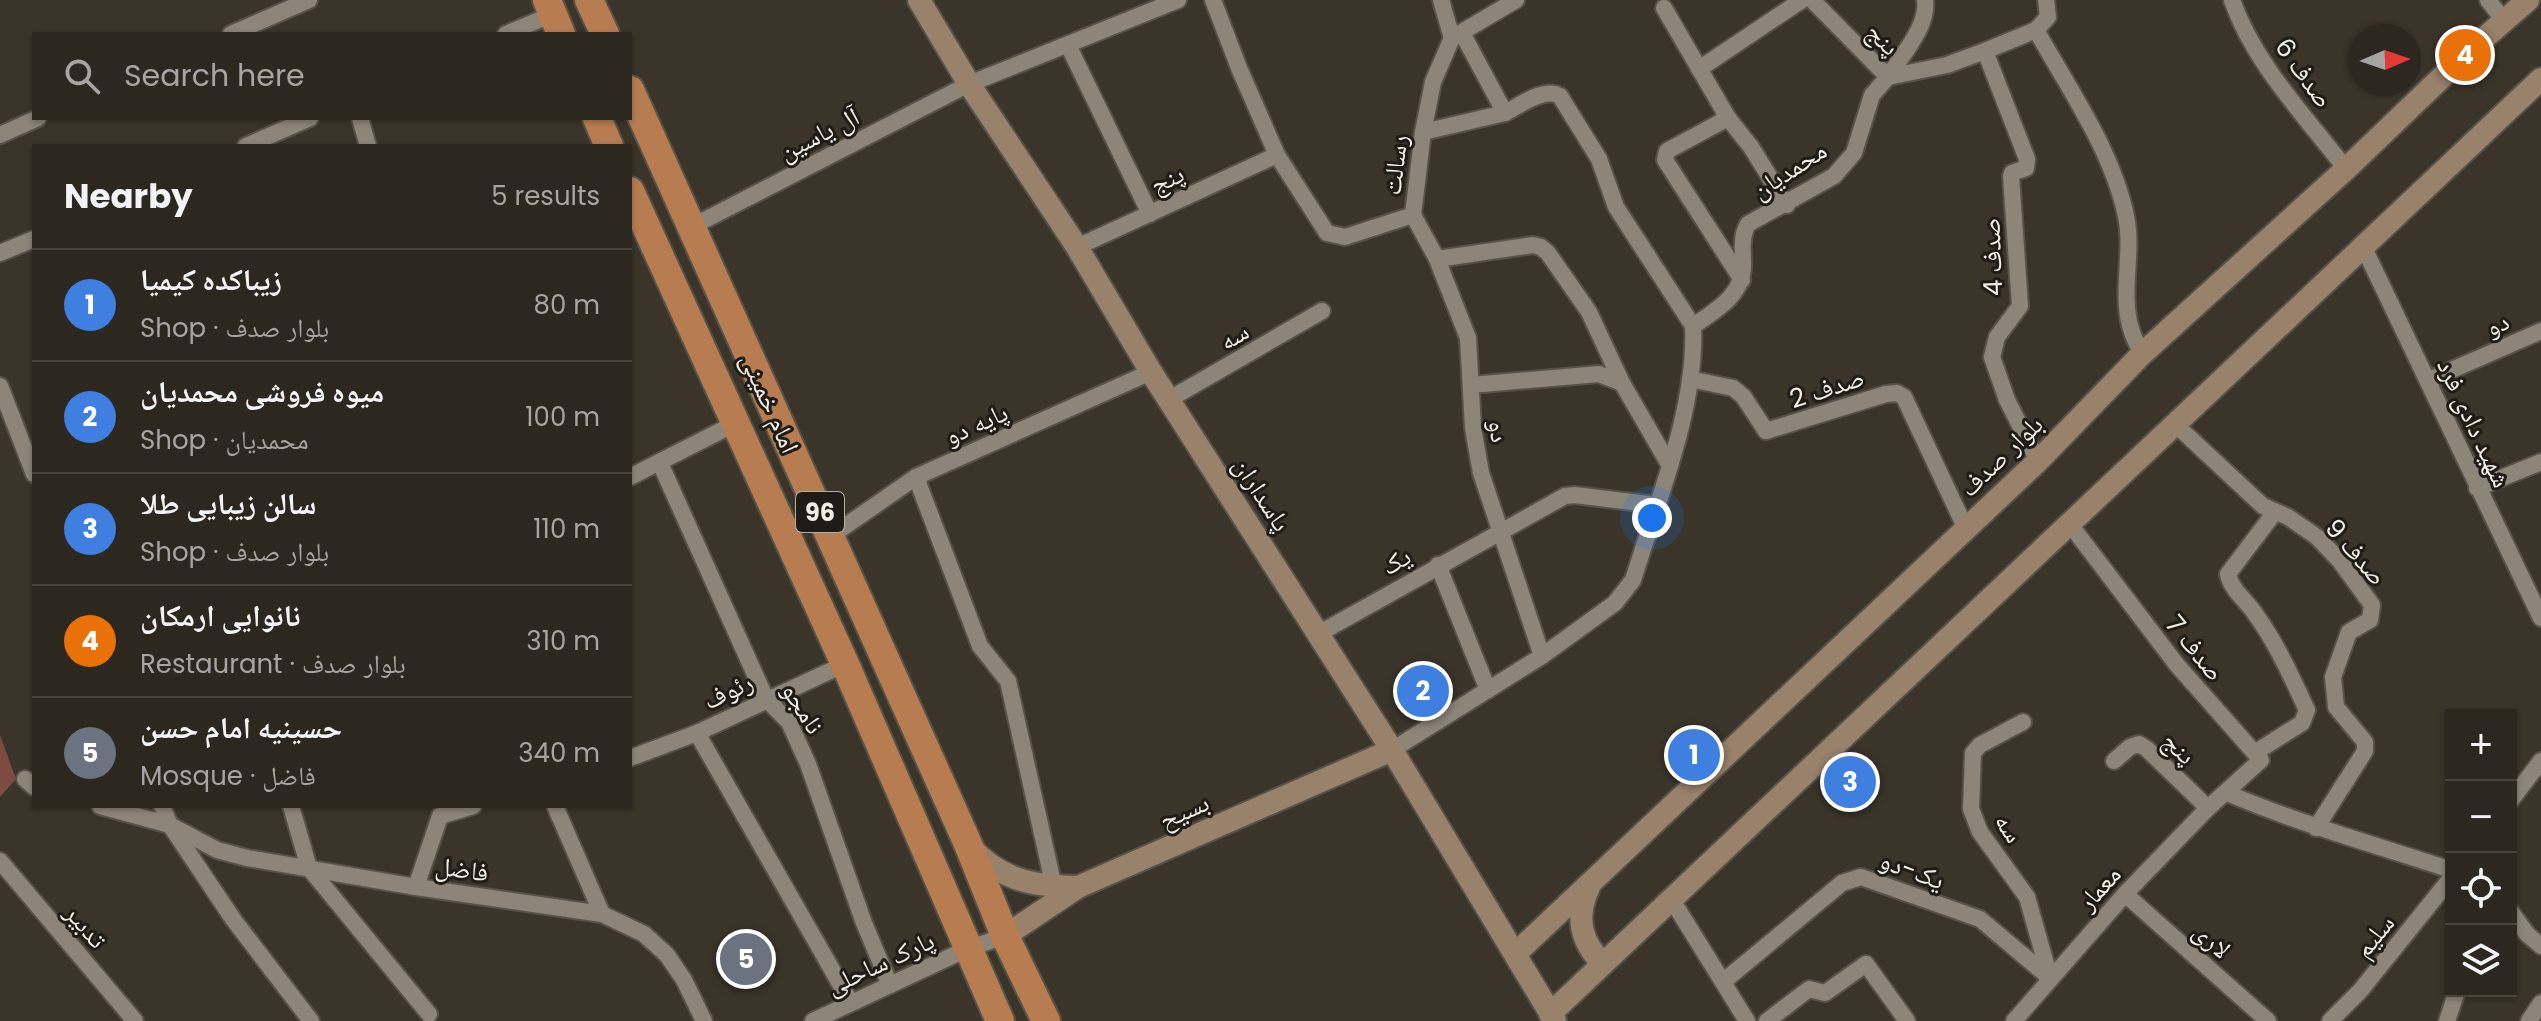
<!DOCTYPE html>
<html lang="en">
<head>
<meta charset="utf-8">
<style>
	body { margin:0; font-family:Poppins,"Noto Naskh Arabic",sans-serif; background:#342f28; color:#f1f3f6 }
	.controls { position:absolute; right:24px; bottom:24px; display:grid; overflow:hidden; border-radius:0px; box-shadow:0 2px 6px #0004 }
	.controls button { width:72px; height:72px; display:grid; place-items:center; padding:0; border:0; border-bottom:2px solid #48443d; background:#2c271f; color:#f1f3f6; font:40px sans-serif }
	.compass { position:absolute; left:2349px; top:24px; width:72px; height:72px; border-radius:50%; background:#2c271f; box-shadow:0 2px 6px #0004; rotate:88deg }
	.you { position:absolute; left:1652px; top:518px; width:28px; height:28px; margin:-20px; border:6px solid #fff; border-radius:50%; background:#1a73e8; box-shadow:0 0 0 12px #1a73e833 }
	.badge { display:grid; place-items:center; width:52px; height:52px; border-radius:50%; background:#1a73e8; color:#fff; font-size:26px; font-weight:700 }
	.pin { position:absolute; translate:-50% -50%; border:4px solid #fff; box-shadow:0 2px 8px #0006 }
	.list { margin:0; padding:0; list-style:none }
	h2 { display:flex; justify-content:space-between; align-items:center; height:104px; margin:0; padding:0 32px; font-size:34px }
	h2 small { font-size:26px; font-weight:400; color:#a6a5a4 }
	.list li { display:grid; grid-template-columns:52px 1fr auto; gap:24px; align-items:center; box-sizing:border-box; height:112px; padding:0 32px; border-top:2px solid #48443d }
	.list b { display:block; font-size:30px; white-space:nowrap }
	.list p { margin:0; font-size:26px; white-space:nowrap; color:#a6a5a4 }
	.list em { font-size:26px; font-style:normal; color:#a6a5a4 }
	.icon { flex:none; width:44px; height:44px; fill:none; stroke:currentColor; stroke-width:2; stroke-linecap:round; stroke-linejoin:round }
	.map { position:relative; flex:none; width:2541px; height:1021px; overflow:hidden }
	.search { position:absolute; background:#2c271f; box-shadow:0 2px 6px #0004; left:32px; top:32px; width:600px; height:88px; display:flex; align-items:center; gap:20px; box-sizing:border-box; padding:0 28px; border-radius:0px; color:#a6a5a4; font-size:30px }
	.panel { position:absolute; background:#2c271f; box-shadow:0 2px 6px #0004; left:32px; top:144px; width:600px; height:664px; border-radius:0px }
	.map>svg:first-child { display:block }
	.green { fill:#7c4c42 }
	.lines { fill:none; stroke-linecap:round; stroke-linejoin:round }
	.street-casing { stroke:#575248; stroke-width:20 }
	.secondary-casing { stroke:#575248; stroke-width:26 }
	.highway-casing { stroke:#575248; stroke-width:32 }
	.street { stroke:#8c8578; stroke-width:16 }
	.secondary { stroke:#99826c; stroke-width:22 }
	.highway { stroke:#b77c50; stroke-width:28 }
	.labels { text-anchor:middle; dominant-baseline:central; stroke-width:6; stroke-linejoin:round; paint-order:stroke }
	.shield { fill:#1f1c17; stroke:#b1aea7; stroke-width:2 }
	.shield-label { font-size:24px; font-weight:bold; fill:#f0ede5 }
	.street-label { font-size:26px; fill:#f0ede5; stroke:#1f1c17 }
</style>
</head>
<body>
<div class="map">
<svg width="2541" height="1021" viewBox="0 0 2541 1021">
	<rect width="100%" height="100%" fill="#3a3429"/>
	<!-- green -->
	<path class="green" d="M0,735l16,44 -16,18z"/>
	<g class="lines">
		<defs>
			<g id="street">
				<path d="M1213,0l26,68 38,87 50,78 18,4 68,-22 10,-83 10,-50 19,-44 64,-38"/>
				<path d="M1441,0l11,38"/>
				<path d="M1812,0l76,77c13,-21 41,-51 37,-77"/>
				<path d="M2232,0c22,63 73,116 114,169"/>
				<path d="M2488,0l17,22"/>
				<path d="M1664,8l64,110 23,29 36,58"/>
				<path d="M2036,30c33,59 76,120 90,186 8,38 -7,79 6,116 2,7 7,15 10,22"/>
				<path d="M1462,33l43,80c16,-8 38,-26 55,-17l39,63 17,48 77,119"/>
				<path d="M231,34l78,-34"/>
				<path d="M506,34l47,-20"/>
				<path d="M1068,45l82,169"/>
				<path d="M1985,51l42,108 -1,9 -14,5 -1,3 9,130 -23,31 -5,20 15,43 31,61"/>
				<path d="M1699,69l103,-69"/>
				<path d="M360,118l8,28"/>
				<path d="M1728,118l-61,33 -2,9 77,120"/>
				<path d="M1423,132l82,-19"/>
				<path d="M0,135l38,-17"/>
				<path d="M246,146l64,-28"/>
				<path d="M1413,215l24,44 31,79 5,90 8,45 61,183"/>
				<path d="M691,227l278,-143 209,-84"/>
				<path d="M1077,247l200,-92"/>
				<path d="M2364,248l177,370"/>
				<path d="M0,253l34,-14"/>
				<path d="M1437,259l96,-14 8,2 7,6 41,59 33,71"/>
				<path d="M1690,379l43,9 10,8 23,35 120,-37 11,-1 7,4 62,132"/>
				<path d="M2429,380l112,-49"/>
				<path d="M1471,385l128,-11 23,9 48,83"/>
				<path d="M0,386l34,88"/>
				<path d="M1168,400l154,-89"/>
				<path d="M2176,425l87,81 25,11 29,20 23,24 32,44 -2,15 -21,12 -16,45 3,30 29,35v9l-49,77"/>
				<path d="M660,463l106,236 23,23 19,42 56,159 26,62"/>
				<path d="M630,477l106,-54"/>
				<path d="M916,477l64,169 28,35 46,206"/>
				<path d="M2477,488l64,-26"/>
				<path d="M831,536l85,-59 235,-105"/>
				<path d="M1438,565l50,125"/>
				<path d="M1318,634l247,-138 10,-1 81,10"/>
				<path d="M2023,722l-43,23 -7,8 -2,56 9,23 47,65 23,81"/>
				<path d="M697,733l154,270"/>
				<path d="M1392,750l150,-94 73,-53 18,-23c24,-78 64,-172 60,-254 25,-17 52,-32 50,-65 0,-14 -2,-25 5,-37l86,-48 20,-23 18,-58 16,-18 59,-12 38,-14 51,-21 12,-13 -2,-17"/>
				<path d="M2256,752l46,-29 5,-13c-15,-32 -30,-66 -51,-95 -9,-14 -25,-25 -28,-41l47,-62"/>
				<path d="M630,758l67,-25 148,-69"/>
				<path d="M2114,761l16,-14 9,-3 8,5 61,59"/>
				<path d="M25,779l9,8"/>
				<path d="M2227,793c73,31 149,52 224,77"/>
				<path d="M2511,800l30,-39"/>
				<path d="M100,806l70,19 47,25 30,8 169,29 186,27 42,20 23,21 17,25 20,41"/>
				<path d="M162,806l8,19 63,94 78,102"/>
				<path d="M291,806l18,62 120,146"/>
				<path d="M555,806l47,108"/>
				<path d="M0,861l135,160"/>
				<path d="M416,887l24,-71 33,-10"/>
				<path d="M2125,894l143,127"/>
				<path d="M1672,900l75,121"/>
				<path d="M2511,912l16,22 14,12"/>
				<path d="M1724,981l118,-98 19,-6 119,42 70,59"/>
				<path d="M813,1021l154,-72 38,-13"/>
				<path d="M1767,1021l42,-32 16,4 41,-29 41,57"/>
				<path d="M2014,1021l111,-127 83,-86 53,-48 -84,-95 -108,-142"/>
				<path d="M2330,1021l30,-30 91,-113"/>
				<path d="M2447,1021l10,-30"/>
				<path d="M2529,1021l12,-18"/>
			</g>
			<g id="secondary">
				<path d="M919,0l50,84 108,163 74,125 241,378 163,271"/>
				<path d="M971,848c32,33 62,38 107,39"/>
				<path d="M1589,887c-14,30 -9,54 14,77"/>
				<path d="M1005,936l73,-49 314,-137"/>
				<path d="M1515,954l523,-493 104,-107 204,-185 119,-114 63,-55"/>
				<path d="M1550,1014l991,-935"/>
			</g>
			<g id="highway">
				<path d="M547,0l14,34"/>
				<path d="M589,0l16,34"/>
				<path d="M630,90l338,754 37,92 41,85"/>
				<path d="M597,118l12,28"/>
				<path d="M630,191l215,473 155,357"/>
			</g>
		</defs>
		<!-- street casing -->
		<use href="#street" class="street-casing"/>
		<!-- secondary casing -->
		<use href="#secondary" class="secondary-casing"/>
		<!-- highway casing -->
		<use href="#highway" class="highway-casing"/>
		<!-- street -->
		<use href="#street" class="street"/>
		<!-- secondary -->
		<use href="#secondary" class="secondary"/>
		<!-- highway -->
		<use href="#highway" class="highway"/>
	</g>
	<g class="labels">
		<!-- shield labels -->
		<rect class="shield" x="796" y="492" width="48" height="40" rx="6"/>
		<g class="shield-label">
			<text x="820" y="512">96</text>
		</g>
		<!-- street labels -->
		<g class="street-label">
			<text transform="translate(1883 39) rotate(44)">پنج</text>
			<text transform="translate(2304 73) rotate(54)">صدف 6</text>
			<text transform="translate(819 134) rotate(-27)">آل یاسین</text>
			<text transform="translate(1395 165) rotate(-83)">رسالت</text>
			<text transform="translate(1789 170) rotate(-33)">محمدیان</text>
			<text transform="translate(1167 179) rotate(-25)">پنج</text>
			<text transform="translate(1992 257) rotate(-92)">صدف 4</text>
			<text transform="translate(2497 324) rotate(-24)">دو</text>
			<text transform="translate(1234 336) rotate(-31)">سه</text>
			<text transform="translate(1827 388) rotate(-18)">صدف 2</text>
			<text transform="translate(770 403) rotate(66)">امام خمینی</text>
			<text transform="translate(2474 423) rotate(65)">شهید دادی فرد</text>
			<text transform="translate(976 424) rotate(-24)">پایه دو</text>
			<text transform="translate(1499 431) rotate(83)">دو</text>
			<text transform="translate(2001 456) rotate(-44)">بلوار صدف</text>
			<text transform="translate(1262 494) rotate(57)">پاسداران</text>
			<text transform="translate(2356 552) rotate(49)">صدف 9</text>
			<text transform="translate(1396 561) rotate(-30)">یک</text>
			<text transform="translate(2195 648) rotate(51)">صدف 7</text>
			<text transform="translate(728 691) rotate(-26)">رئوف</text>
			<text transform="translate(803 708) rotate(58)">نامجو</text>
			<text transform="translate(2179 748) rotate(43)">پنج</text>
			<text transform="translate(1184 811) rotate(-24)">بسیح</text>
			<text transform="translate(2009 828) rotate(56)">سه</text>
			<text transform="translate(462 869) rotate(8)">فاضل</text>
			<text transform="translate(1912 870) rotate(20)">یک-دو</text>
			<text transform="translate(2099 888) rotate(-48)">معمار</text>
			<text transform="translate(86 926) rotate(50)">تدبیر</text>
			<text transform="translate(2374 936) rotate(-51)">سلیم</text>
			<text transform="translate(2212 940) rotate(42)">لاری</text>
			<text transform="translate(880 963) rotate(-25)">پارک ساحلی</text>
		</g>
	</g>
</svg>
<div class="controls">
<button>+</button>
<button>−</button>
<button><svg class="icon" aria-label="locate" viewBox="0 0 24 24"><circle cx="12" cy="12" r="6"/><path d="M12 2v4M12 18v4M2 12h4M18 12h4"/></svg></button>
<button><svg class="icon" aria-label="layers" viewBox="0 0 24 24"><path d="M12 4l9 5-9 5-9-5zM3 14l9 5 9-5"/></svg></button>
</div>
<svg class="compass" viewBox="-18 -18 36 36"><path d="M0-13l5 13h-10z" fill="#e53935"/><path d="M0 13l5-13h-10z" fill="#a6a5a4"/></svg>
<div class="you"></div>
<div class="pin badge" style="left:1694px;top:755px;background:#3f7fe0">1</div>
<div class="pin badge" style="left:1423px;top:691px;background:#3f7fe0">2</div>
<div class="pin badge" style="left:1850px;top:782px;background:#3f7fe0">3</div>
<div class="pin badge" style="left:2465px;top:55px;background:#e8710a">4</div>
<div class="pin badge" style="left:746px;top:959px;background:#6b7280">5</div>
<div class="search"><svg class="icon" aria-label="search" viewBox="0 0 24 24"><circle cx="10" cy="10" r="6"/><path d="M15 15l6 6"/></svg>Search here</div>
<section class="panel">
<h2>Nearby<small>5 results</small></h2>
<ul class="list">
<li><span class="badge" style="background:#3f7fe0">1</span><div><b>زیباکده کیمیا</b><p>Shop · بلوار صدف</p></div><em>80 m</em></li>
<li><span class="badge" style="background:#3f7fe0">2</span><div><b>میوه فروشی محمدیان</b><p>Shop · محمدیان</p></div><em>100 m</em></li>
<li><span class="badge" style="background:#3f7fe0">3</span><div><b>سالن زیبایی طلا</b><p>Shop · بلوار صدف</p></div><em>110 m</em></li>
<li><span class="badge" style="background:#e8710a">4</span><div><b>نانوایی ارمکان</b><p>Restaurant · بلوار صدف</p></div><em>310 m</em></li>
<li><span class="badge" style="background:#6b7280">5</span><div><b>حسینیه امام حسن</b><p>Mosque · فاضل</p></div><em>340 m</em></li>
</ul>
</section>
</div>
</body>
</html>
